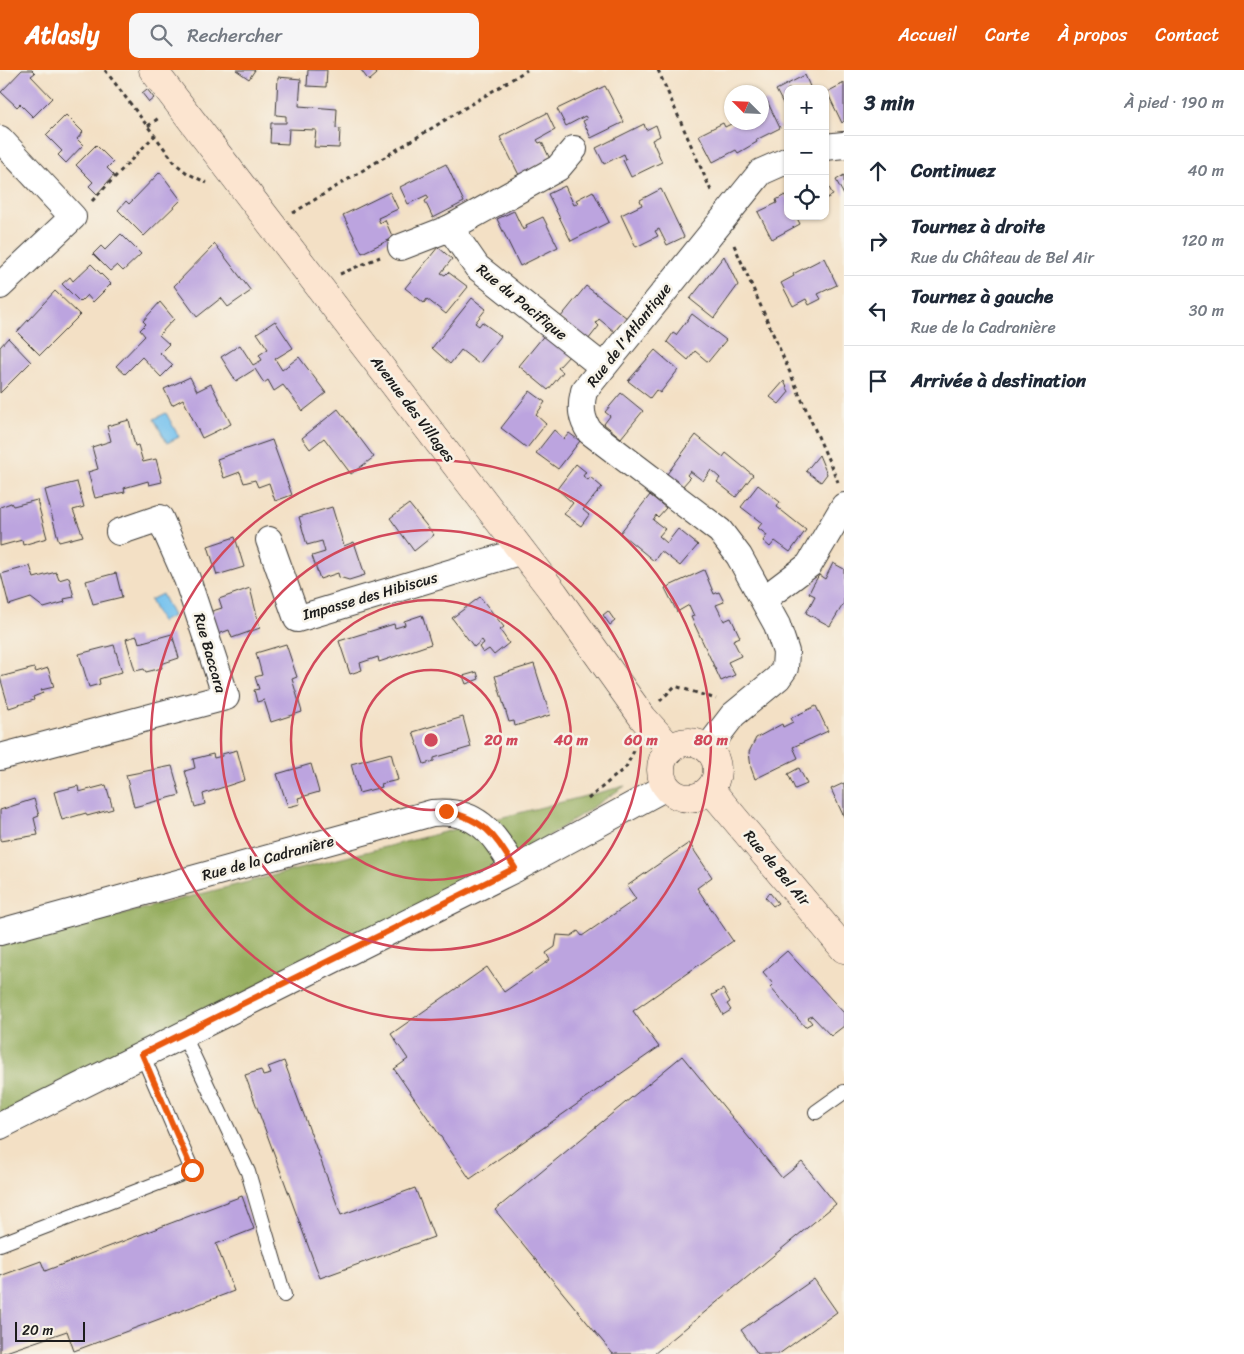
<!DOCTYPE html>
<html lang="fr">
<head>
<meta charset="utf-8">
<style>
	body { margin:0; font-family:Sriracha,sans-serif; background:#f6f6f7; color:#1f2937 }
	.controls { position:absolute; right:15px; top:15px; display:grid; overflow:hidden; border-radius:10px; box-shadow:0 1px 4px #0004 }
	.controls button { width:45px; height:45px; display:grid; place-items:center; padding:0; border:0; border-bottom:1px solid #e0e1e3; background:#fff; color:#1f2937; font:25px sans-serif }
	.compass { position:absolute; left:724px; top:15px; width:45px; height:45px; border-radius:50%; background:#fff; box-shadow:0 1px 4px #0004; rotate:294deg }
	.scale { position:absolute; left:15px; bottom:12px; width:70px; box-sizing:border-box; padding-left:5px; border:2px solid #1c1c1c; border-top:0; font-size:14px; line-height:18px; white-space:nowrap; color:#1c1c1c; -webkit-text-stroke:4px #f7f3e8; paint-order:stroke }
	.stop { position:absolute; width:15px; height:15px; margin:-11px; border:4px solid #ea580c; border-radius:50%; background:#fff }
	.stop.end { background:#ea580c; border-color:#fff; box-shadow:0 1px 5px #0008 }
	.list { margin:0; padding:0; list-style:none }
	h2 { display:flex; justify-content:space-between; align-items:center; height:65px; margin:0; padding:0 20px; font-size:21px }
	h2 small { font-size:16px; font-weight:400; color:#747a83 }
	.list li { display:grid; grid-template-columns:32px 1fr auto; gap:15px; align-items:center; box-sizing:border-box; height:70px; padding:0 20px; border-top:1px solid #e0e1e3 }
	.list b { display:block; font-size:19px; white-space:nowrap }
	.list p { margin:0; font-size:16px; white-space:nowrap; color:#747a83 }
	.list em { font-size:16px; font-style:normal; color:#747a83 }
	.icon { flex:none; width:28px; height:28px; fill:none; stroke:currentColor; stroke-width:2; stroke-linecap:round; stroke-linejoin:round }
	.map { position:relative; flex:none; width:844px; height:1284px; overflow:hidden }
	header { display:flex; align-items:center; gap:30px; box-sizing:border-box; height:70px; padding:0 25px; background:#ea580c; color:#fff }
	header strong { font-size:24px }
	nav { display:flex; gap:28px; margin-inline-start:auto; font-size:18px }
	.search { width:350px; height:45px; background:#f6f6f7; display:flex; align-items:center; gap:12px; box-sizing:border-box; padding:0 18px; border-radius:10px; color:#747a83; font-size:19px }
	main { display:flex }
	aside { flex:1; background:#fff }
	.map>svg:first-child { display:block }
	.forest { fill:#95ad5f; stroke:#58643e }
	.water { fill:#73c1ee; stroke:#486e85 }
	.building { fill:#bca4df }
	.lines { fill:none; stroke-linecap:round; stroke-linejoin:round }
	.lane-casing { stroke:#3c3935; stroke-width:16 }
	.street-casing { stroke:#3c3935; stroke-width:28 }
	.secondary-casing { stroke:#3c3935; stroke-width:29 }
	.path { stroke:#3c3935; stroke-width:3; stroke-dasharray:4 4; stroke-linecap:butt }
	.lane { stroke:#fff; stroke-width:14 }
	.street { stroke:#fff; stroke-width:26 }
	.secondary { stroke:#fce5d0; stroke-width:28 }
	.route { stroke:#ea580c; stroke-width:6 }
	.ring { fill:none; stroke:#d1495b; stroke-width:2.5 }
	.labels { text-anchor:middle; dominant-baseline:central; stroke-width:5; stroke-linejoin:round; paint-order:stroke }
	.street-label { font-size:15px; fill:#1c1c1c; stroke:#f7f3e8 }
	.centre { fill:#d1495b; stroke:#f7f3e8; stroke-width:2.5 }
	.ring-label { font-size:15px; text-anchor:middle; font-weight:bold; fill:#d1495b; stroke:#f7f3e8; stroke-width:5; stroke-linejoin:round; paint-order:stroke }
</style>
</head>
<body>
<header>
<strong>Atlasly</strong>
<div class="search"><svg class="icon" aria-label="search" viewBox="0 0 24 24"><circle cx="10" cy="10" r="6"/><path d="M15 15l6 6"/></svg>Rechercher</div>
<nav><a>Accueil</a><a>Carte</a><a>À propos</a><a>Contact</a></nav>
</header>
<main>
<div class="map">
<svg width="844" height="1284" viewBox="0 0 844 1284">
	<rect width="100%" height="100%" fill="#f7f3e8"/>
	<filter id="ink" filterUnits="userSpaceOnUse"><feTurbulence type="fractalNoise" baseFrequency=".02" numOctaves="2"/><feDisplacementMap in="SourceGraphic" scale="10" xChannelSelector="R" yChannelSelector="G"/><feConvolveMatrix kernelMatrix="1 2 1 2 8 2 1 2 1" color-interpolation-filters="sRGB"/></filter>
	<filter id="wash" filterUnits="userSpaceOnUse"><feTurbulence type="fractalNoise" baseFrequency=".0096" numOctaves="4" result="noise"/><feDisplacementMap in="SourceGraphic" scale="20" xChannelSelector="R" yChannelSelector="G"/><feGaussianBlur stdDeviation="1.12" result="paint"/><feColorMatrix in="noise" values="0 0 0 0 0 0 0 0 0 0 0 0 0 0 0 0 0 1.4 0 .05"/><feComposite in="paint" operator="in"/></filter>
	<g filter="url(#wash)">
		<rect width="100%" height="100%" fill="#f3e0c5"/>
		<!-- forest -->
		<path class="forest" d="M625,716l-122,80 -503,250v-171z"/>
		<!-- water -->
		<g class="water">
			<path d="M166,343l13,24 -12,6 -13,-24z"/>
			<path d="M162,524l11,22 -12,6 -11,-22z"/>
		</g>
		<g id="blocks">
			<!-- building -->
			<g class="building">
				<path d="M22,0h10l3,3 -4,3 21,22 -19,19 -13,-13 -3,3 -16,-15z"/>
				<path d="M236,0h19l-6,9z"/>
				<path d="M308,0h19l-1,17 -19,-1z"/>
				<path d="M361,0h13l3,4 -8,7z"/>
				<path d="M805,5l6,14h-23v24l-12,-23z"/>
				<path d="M278,7l23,2 -2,27 38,3 -1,19 4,1 -1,19 -25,-1 2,-17 -27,-1 -1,15 -18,-1 1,-20h15v-7l-10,-1z"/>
				<path d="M844,13v38l-2,2 -15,-31z"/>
				<path d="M605,16l19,36 -33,16 -8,-17 4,-2 -2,-3 -19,10 -9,-17z"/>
				<path d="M147,19l7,9 -5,4 -7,-9z"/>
				<path d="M767,31l13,27 -24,12 1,2 -19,11 -2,-3 -23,12 -14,-27 24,-12 2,4 10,-5h27v-19z"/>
				<path d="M547,43l8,17 -18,10 2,3 3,-1 8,17 -31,16 -19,-38z"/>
				<path d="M66,45l17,17 -6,7 6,6 -17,18 -8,-8 4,-4 -16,-16z"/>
				<path d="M644,54l2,6 10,-5 4,11 -8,4 10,22 -31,15 -8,-17 3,-1 -2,-5 -20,10 -8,-16z"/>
				<path d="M96,75l17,17 -6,6 7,7 -17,19 -8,-8 4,-4 -17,-17z"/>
				<path d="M446,94l18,38 -31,16 -8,-17 4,-3 -2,-3 -19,9 -8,-17z"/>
				<path d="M160,102l21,28 -37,36 -26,-26 8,-9 3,3z"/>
				<path d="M844,105v20l-8,-15z"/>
				<path d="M825,110l8,15 -8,4z"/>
				<path d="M565,116l9,19 4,-2 -2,-3 17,-9 16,31 -38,19 -23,-47z"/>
				<path d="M661,119l23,48 -17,8 -8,-16 -4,2 3,5 -22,11 -15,-32 21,-10 -2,-5z"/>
				<path d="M390,122l8,17 -20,9 2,5 5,-3 8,18 -31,15 -19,-38z"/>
				<path d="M785,125l3,6v15h8l4,8 -28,15 -14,-27 19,-9 -1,-3z"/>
				<path d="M514,141l9,19 4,-2 -1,-3 17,-8 15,30 -38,19 -23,-47z"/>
				<path d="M121,164l20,20 -18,17 -6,-6 -7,6 -17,-17 8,-8 4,4z"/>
				<path d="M215,174l36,47 -23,16 -7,-9 -24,19 -23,-31z"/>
				<path d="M438,177l14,12 -11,14 4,2 3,-3 20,15 -22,27 -19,-15 -3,4 -19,-15z"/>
				<path d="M724,186l14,29 -24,33 -24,-19z"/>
				<path d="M824,188l13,27 -19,9 3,5 -12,6 -3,-6 -13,7 -12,-23 13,-7 -1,-2z"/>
				<path d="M91,194l20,20 -18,18 -6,-7 -7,7 -18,-18 8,-7 3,4z"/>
				<path d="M586,216l41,32 -12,14 -16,-13 -3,4 3,3 -11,14 -28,-22z"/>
				<path d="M55,221l25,24 -40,40 -23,-23z"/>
				<path d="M472,228l14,11 -11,14 4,3 3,-4 19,14 -22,28 -18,-14 -11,14 -18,-16z"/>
				<path d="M160,232l14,17 -15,16 10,9 -9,9 13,12 -12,12 -19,-20 -17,17 -9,-8 29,-30 -5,-6 6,-6 -3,-3z"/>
				<path d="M692,244l34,26 -18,22 -13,-11 -7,9 -21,-18 6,-9 3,2z"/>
				<path d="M275,251l18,27 -18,11 7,11 17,-13 27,36 -23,18 -20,-26 -9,6 -6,-11 -4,3 -9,-14 -19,12 -15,-24 19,-12 13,20 9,-5 -3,-5 9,-6 -11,-16z"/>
				<path d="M546,263l25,21 -13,14 5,4 -15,18 -29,-24z"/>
				<path d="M8,268l23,24 -31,31v-46z"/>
				<path d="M655,280l23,20 -18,23 -4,-3 -6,8 -22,-17z"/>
				<path d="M190,307l7,14 14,-7 20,40 -29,14 -19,-39 -11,6 -8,-16z"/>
				<path d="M784,311l5,11 -10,12 -9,-7z"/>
				<path d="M530,321l15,11 -9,13 10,9 -19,24 -26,-20z"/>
				<path d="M621,323l22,18 -22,27 -17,-14 6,-8 -5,-4z"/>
				<path d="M338,339l36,48 -23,17 -27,-36 -14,11 -8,-11z"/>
				<path d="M129,350l6,26 3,-1 5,17 13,-3 6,23 -13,3 -1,-4 -24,7 1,4 -30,6 -7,-26 10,-3 -6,-22 19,-6 -4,-15z"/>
				<path d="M554,360l10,9 5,-6 11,8 -22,28 -22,-16z"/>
				<path d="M696,365l27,22 3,-4 27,22 -17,22 -19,-15 3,-4 -9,-8 -8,11 -13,-10 -3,4 3,3 -8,9 -15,-13z"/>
				<path d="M272,370l20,55 -17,6 -6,-18 -11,4 -3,-7 -11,3 -4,-11 -16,6 -7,-19z"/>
				<path d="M819,385l8,19 -6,8 -15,-11z"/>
				<path d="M576,394l10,8 -3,4 5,4 2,-3 12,10 -19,23 6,5 -8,11 -17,-12 9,-11 -16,-14z"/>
				<path d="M77,412l7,25 -11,3 10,26 -24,6 -14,-52z"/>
				<path d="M758,415l22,17 -3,5 29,23 -16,22 -15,-11 -5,6 -7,-6 4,-6 -9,-7 4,-5 -21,-16z"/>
				<path d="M650,425l16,13 -8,9 -2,-2 -3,5 12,9 -6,7 8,7 11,-14 20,16 -18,21 -19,-15 -7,10 -34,-28z"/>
				<path d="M37,430l10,38 -24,7 -1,-5 -22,6v-39l11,-4 2,3z"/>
				<path d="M409,434l25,31 -20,16 -24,-33z"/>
				<path d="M332,437l12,39 10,-4 11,33 -16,5 -10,-3 -1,-4 -18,6 -8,-23 13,-4 -3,-11 -15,4 -8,-28z"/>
				<path d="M235,467l9,30 -27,8 -9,-29z"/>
				<path d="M833,493l11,6v34l-14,23 -24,-13 9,-17 -6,-3 4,-8 6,-10 6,4z"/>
				<path d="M30,496l4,12 22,-6 3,8 10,-3 5,20 -10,2 1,3 -21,6 -13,-10 -22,7 -8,-31z"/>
				<path d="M704,500l10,24 5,-2 5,10 -8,3 8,16 7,-3 9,19 -7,3 8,16 -13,6 7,13 -14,6 -30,-64 3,-1 -5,-11 -12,7 -12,-24z"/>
				<path d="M116,503l6,24 -29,7 -7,-23z"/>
				<path d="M250,518l10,40 -28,10 -3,-8 -16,6 -7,-23 16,-5 -3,-9z"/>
				<path d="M480,527l24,30 -4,3 9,13 -15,12 -5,-6 -6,4 -4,-6 5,-4 -2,-3 -8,7 -22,-29z"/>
				<path d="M608,541l7,10 -5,4 -7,-10z"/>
				<path d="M422,545l9,29 -52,18 -1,-5 -18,6 2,7 -12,4 -11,-33 55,-17 1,4 10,-3 -1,-4z"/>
				<path d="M172,564l7,24 -18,6 1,4 -16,4 -2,-3 -9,2 -9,-32 11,-3 2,7z"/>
				<path d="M286,574l11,33 -5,2 10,33 -31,10 -7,-22 -7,2 -3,-12 5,-1 -4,-12 7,-2 -6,-22z"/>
				<path d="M114,575l8,27 -23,7 1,5 -11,3 -10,-33z"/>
				<path d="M534,594l16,51 -35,11 -1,-5 -5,1 -14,-46z"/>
				<path d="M34,598l2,4 12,-4 6,19 -13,3 2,3 -10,4 1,3 -25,8 -9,-31z"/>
				<path d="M477,602l2,7 -13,5 -3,-8z"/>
				<path d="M816,636l12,25 -35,16 5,11 -43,21 -4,-11 -2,-16 7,-14 26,-14 1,3 10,-5 -2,-4z"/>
				<path d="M463,647l8,30 -37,11v3l-10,3 -11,-32z"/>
				<path d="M237,680l8,30 -42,14 2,10 -10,3 -10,-36 10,-3 -2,-9 20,-5 1,4 8,-2v-2z"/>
				<path d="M391,683l7,27 -17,4 1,3 -23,6 -8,-29z"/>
				<path d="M311,694l8,28 -21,6 2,6 -12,3 -11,-33z"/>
				<path d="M172,696l8,29 -46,12 -8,-32z"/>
				<path d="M799,698l8,16 -12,5 -7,-15z"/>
				<path d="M844,713v34l-13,-28z"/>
				<path d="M106,715l7,24 -26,7 -1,-3 -24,7 -8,-28 24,-6 1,6z"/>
				<path d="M34,729l5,17 -5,2 4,17 -38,6v-31z"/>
				<path d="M689,773l23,34 -15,11 36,53 -100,70 26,36 -189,132 -76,-110 14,-10 -17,-25 96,-67 17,25 46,-32 -4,-7 9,-6 2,-12 14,1 7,-5 4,5 54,-37 -9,-13z"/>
				<path d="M770,823l8,10 -5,3 -8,-9z"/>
				<path d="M787,881l57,62v13l-13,10 -19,-20 -4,2 4,5 -7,4 -35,-40 3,-3 -10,-12z"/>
				<path d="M723,919l7,13 -3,2 4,6 -8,5 -11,-20z"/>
				<path d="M682,986l100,122 20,-16 34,42 -182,150h-41l-118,-144z"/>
				<path d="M284,991l57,154 74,-27 19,49 -114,41 -75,-203 16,-5 2,6 8,-2 -3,-7z"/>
				<path d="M242,1126l12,33 -38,15 18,47 -160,60 -7,-20 -67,23v-78l41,-15 4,10z"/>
				<path d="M814,1209l23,33 -58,42h-21l-17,-24z"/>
			</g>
		</g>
	</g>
	<g filter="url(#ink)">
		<use href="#blocks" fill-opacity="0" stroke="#3c3935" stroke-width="1"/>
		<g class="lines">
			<defs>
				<g id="lane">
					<path d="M183,964l65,138 36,123"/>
					<path d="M816,1042l28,-20"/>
					<path d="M0,1174l192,-74 -50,-116"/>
				</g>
				<g id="street">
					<path d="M0,69l73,78 -73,69"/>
					<path d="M825,77l19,-2"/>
					<path d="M574,79l-16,19 -108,60 27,39 126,100"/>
					<path d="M401,177l49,-19"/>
					<path d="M269,470l28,79 225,-68"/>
					<path d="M764,529l45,-34 35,-59"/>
					<path d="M707,679l26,-34 45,-37 7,-10 1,-16 -9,-27 -38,-69 -19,-25 -130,-99c-9,-13 -10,-25 -6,-41l177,-219 27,-12"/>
					<path d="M0,687l226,-60 -39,-118 -27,-61 -41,14"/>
					<path d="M0,862l432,-119c46,-5 61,21 83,56"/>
					<path d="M0,1056l515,-257 151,-82"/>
				</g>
				<g id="secondary">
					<path d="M153,0l401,523 89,125 28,31"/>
					<circle cx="689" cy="700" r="28"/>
					<path d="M710,719l134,160"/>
				</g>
			</defs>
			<!-- lane casing -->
			<use href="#lane" class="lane-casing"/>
			<!-- street casing -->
			<use href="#street" class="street-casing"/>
			<!-- secondary casing -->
			<use href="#secondary" class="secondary-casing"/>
			<!-- path -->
			<g class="path">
				<path d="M105,0l71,94 11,9 20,10"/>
				<path d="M658,0l54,123"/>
				<path d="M148,56l12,-9"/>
				<path d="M92,131l63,-66"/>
				<path d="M293,143l234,-143"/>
				<path d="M734,175l104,237"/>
				<path d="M340,204l40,-17"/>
				<path d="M660,631l15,-15 41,13"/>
				<path d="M588,729l38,-32 10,-20"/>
			</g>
			<!-- lane -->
			<use href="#lane" class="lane"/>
			<!-- street -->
			<use href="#street" class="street"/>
			<!-- secondary -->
			<use href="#secondary" class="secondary"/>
		</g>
	</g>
	<g class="lines" filter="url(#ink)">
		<!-- route -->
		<path class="route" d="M192,1100l-50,-116 373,-186c-21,-33 -28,-47 -69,-57"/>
	</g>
	<!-- distance rings -->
	<g class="ring">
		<circle cx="431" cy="670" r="70"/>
		<circle cx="431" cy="670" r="140"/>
		<circle cx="431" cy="670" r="210"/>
		<circle cx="431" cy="670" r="280"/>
	</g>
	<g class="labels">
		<!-- street labels -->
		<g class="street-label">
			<text transform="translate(522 232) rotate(39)">Rue du Pacifique</text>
			<text transform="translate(629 265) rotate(-52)">Rue de l'Atlantique</text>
			<text transform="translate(413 339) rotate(53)">Avenue des Villages</text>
			<text transform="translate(370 526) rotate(-16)">Impasse des Hibiscus</text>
			<text transform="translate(210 583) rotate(74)">Rue Baccara</text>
			<text transform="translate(268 788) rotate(-15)">Rue de la Cadranière</text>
			<text transform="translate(777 798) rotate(50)">Rue de Bel Air</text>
		</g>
	</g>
	<circle cx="431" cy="670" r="8" class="centre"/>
	<g class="ring-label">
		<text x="501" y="675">20 m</text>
		<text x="571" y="675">40 m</text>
		<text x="641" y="675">60 m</text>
		<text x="711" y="675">80 m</text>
	</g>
</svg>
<div class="controls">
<button>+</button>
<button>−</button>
<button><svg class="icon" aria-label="locate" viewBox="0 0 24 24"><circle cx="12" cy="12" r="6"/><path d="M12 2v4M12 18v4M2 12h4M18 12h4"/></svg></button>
</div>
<svg class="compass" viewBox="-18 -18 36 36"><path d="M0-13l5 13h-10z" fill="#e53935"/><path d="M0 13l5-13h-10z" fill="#747a83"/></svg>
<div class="scale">20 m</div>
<div class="stop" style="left:192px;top:1100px"></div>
<div class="stop end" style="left:446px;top:741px"></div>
</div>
<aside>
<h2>3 min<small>À pied · 190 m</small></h2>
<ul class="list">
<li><svg class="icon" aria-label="ahead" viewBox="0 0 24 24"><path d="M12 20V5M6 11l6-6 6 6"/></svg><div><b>Continuez</b></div><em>40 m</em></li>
<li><svg class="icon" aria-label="right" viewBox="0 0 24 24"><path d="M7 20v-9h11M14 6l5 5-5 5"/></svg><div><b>Tournez à droite</b><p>Rue du Château de Bel Air</p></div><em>120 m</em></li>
<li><svg class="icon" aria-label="left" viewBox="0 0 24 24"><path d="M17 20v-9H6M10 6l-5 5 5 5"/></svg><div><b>Tournez à gauche</b><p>Rue de la Cadranière</p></div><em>30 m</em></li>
<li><svg class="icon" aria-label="arrive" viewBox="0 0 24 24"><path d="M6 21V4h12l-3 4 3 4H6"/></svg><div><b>Arrivée à destination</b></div></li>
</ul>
</aside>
</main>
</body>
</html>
